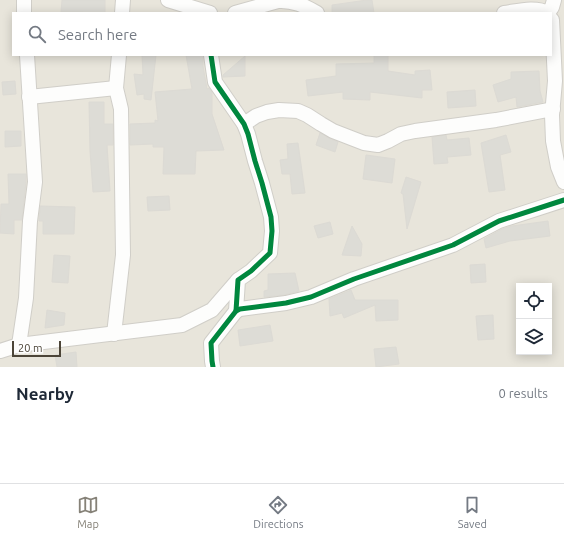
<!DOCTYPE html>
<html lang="en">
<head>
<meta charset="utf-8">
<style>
	body { margin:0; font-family:Ubuntu,sans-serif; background:#f6f6f7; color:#1f2937 }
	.controls { position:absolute; right:12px; bottom:12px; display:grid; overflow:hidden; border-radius:0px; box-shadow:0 2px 10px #0003 }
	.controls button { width:36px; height:36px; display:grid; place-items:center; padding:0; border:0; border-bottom:1px solid #e0e1e3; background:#fff; color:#1f2937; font:20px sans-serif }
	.scale { position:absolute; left:12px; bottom:10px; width:49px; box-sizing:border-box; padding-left:4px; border:2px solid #4c4538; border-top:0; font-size:11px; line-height:14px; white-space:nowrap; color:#4c4538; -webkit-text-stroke:3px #fff; paint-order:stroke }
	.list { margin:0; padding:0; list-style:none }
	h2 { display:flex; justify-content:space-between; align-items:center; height:52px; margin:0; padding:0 16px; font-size:17px }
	h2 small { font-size:13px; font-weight:400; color:#747a83 }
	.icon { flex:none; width:22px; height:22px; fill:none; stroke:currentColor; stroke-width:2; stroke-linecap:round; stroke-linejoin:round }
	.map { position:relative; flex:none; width:564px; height:367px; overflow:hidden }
	.search { position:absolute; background:#fff; box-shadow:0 2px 10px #0003; left:12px; right:12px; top:12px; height:44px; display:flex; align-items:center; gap:10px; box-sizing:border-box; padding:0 14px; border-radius:0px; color:#747a83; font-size:15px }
	.sheet { height:116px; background:#fff }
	nav { display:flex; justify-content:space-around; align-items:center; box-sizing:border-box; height:56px; border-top:1px solid #e0e1e3; background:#fff; font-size:11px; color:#747a83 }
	nav a { display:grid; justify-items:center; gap:2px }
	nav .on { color:#868278 }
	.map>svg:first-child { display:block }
	.residential { fill:#e8e5db; fill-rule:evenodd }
	.building { fill:#dddcd6; stroke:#dcdad4 }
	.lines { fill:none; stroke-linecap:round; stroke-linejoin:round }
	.minor-casing { stroke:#d0cec8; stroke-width:16 }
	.minor { stroke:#fdfdfc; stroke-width:14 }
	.cycleway-casing { stroke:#fff; stroke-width:8 }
	.cycleway { stroke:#00873e; stroke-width:5 }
</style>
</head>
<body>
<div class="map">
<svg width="564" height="367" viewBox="0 0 564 367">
	<rect width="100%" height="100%" fill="#f3f3ee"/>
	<!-- residential -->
	<path class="residential" d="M0,0h564v367h-564zM13,13h538v42h-538zM519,286h30v66h-30z"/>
	<!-- building -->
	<g class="building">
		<path d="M62,0h43v13l-44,-1z"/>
		<path d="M367,0h5l2,13h-42v-8z"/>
		<path d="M142,55h14l-5,45 -7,-1v-5l-7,1 -3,-21 9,1z"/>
		<path d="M186,55h17v11l4,23 2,-1 3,4v22l12,36 -28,1 -1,23h-32l1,-27h-11v-3l-23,1v-21l25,-1v-3l3,1 -3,-29 37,-3z"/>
		<path d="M374,55h14v16l27,4v-4l15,-1 2,20h-10v8l-52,-6v8l-27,-1v-7l-35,4 -2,-16 30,-4v-12l38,-1z"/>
		<path d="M245,56v20l-22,1v-2z"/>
		<path d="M539,71l1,20 3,11 -26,5 -1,-10 -18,5 -5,-17 18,-6v-7z"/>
		<path d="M15,81l1,13 -13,1 -1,-13z"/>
		<path d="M475,90l1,16 -28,2 -1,-16z"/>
		<path d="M89,102h15v22h9v21h-6l3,46 -17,1 -3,-41z"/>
		<path d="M5,131h16v15l-16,1z"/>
		<path d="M320,133l9,5 9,4 -3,10 -19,-7z"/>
		<path d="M446,135l1,5 22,-2 2,17 -24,2 1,6 -14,1 -2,-27z"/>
		<path d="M506,135l5,17 -11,3 5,35 -16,2 -8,-49z"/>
		<path d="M298,143l7,50 -13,1 -2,-20h-8l-2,-14 8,-1 -1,-15z"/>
		<path d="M366,155l29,4 -3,24 -29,-4z"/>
		<path d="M8,174h18v8l-4,38h-8v14l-14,-1 1,-29h8z"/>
		<path d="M406,177l15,5 -14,47 -4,-35 -2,-1z"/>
		<path d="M169,196l1,14 -22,1 -1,-14z"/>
		<path d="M40,206l35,1 -1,27h-31v-13h-4z"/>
		<path d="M548,221l2,15 -40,5 -24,7 -2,-9 18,-10 10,-3z"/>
		<path d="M330,222l3,12 -15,4 -4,-12z"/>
		<path d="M352,226l10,18 -1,12 -19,-1z"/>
		<path d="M54,255l16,1 -2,27 -16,-1z"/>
		<path d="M485,264l1,18 -15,1 -1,-18z"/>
		<path d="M295,273l4,18 -15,4 -20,2v-6l4,-1v-16z"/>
		<path d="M351,290l4,10h43v20l-22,1 -1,-16 -31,13 -2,-5 -12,3 -1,-17z"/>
		<path d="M47,310l18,3 -1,12 -19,3z"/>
		<path d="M493,315l1,24 -16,1 -2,-24z"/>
		<path d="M270,325l3,16 -33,5 -2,-16z"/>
		<path d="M396,347l3,17 -23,3 -2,-18z"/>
		<path d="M76,352l1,15h-20l-2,-12z"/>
	</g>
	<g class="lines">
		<defs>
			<g id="minor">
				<path d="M24,0v13"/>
				<path d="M168,0l42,13"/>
				<path d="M122,13l1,-13"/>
				<path d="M235,13l43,-12c15,-1 27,5 39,12"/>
				<path d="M504,13c14,-2 31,-7 44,0"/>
				<path d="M548,13l4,-6 2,-7"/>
				<path d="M551,19l1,1 3,61 -3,34 1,26 5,26 6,15"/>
				<path d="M211,55l4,27 29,42 4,10 7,27 7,22 9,34 1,14 -2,22 -19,18 -13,9 -2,31 -25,32 1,18 1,6"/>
				<path d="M29,97l87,-9"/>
				<path d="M244,124l12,-8 11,-4 12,-2 19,1 9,4 14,9 12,7 31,12 14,2 10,-4 13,-7 14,-3 81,-11 57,-11"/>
				<path d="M236,311l4,-2 46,-6 25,-6 43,-18 99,-34 46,-24 65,-21"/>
				<path d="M114,334l9,-79 -2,-146 -5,-21 3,-33"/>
				<path d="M19,345l7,-47 4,-77 5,-39 -8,-127"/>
				<path d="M0,351l19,-6 163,-20 30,-15 26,-30"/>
			</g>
		</defs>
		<!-- minor casing -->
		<use href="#minor" class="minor-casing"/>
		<!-- minor -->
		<use href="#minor" class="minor"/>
		<defs>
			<g id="cycleway">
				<path d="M211,55l4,27 29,42 4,10 7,27 7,22 9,34 1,14 -2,22 -19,18 -13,9 -2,31 -25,32 1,18 1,6"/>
				<path d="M236,311l4,-2 46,-6 25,-6 43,-18 99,-34 46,-24 65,-21"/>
			</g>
		</defs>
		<!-- cycleway casing -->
		<use href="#cycleway" class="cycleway-casing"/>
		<!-- cycleway -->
		<use href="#cycleway" class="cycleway"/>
	</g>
</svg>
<div class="controls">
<button><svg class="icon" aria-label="locate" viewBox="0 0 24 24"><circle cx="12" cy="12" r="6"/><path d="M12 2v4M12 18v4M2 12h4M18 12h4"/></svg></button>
<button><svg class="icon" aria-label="layers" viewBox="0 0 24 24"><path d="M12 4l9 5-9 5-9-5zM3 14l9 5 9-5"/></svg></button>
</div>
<div class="scale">20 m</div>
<div class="search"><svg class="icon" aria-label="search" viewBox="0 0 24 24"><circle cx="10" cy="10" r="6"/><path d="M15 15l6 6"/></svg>Search here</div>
</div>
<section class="sheet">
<h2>Nearby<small>0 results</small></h2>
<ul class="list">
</ul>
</section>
<nav>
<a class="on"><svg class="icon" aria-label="map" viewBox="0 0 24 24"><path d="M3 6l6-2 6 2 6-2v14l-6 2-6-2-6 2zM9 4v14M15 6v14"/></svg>Map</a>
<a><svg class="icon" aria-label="directions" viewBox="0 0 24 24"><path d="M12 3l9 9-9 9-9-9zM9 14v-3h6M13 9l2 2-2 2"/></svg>Directions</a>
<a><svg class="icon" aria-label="saved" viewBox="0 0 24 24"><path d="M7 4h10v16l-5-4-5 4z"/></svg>Saved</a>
</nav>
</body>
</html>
